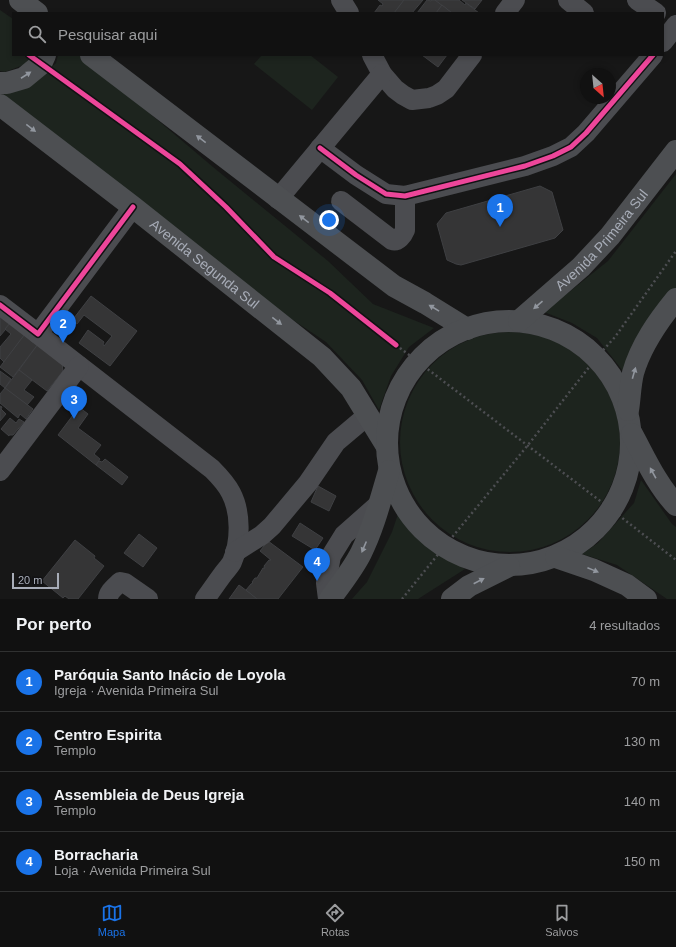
<!DOCTYPE html>
<html lang="pt">
<head>
<meta charset="utf-8">
<style>
	body { margin:0; font-family:Helvetica,sans-serif; background:#1e1f1f; color:#f1f3f6 }
	.compass { position:absolute; left:580px; top:68px; width:36px; height:36px; border-radius:50%; background:#111; box-shadow:0 2px 6px #0003; rotate:153deg }
	.scale { position:absolute; left:12px; bottom:10px; width:47px; box-sizing:border-box; padding-left:4px; border:2px solid #a8adb8; border-top:0; font-size:11px; line-height:14px; white-space:nowrap; color:#a8adb8; -webkit-text-stroke:3px #111113; paint-order:stroke }
	.you { position:absolute; left:329px; top:220px; width:14px; height:14px; margin:-10px; border:3px solid #fff; border-radius:50%; background:#1a73e8; box-shadow:0 0 0 6px #1a73e833 }
	.badge { display:grid; place-items:center; width:26px; height:26px; border-radius:50%; background:#1a73e8; color:#fff; font-size:13px; font-weight:700 }
	.pin { position:absolute; translate:-50% -33px; filter:drop-shadow(0 1px 2px #0008) }
	.pin::after { content:''; position:absolute; top:21px; width:14px; height:12px; background:inherit; clip-path:polygon(0 0,100% 0,50% 100%) }
	.list { margin:0; padding:0; list-style:none }
	h2 { display:flex; justify-content:space-between; align-items:center; height:52px; margin:0; padding:0 16px; font-size:17px }
	h2 small { font-size:13px; font-weight:400; color:#9c9d9f }
	.list li { display:grid; grid-template-columns:26px 1fr auto; gap:12px; align-items:center; box-sizing:border-box; height:60px; padding:0 16px; border-top:1px solid #303131 }
	.list b { display:block; font-size:15px; white-space:nowrap }
	.list p { margin:0; font-size:13px; white-space:nowrap; color:#9c9d9f }
	.list em { font-size:13px; font-style:normal; color:#9c9d9f }
	.icon { flex:none; width:22px; height:22px; fill:none; stroke:currentColor; stroke-width:2; stroke-linecap:round; stroke-linejoin:round }
	.map { position:relative; flex:none; width:676px; height:599px; overflow:hidden }
	.search { position:absolute; background:#111; box-shadow:0 2px 6px #0003; left:12px; right:12px; top:12px; height:44px; display:flex; align-items:center; gap:10px; box-sizing:border-box; padding:0 14px; border-radius:0px; color:#9c9d9f; font-size:15px }
	.sheet { height:292px; background:#111 }
	nav { display:flex; justify-content:space-around; align-items:center; box-sizing:border-box; height:56px; border-top:1px solid #303131; background:#111; font-size:11px; color:#9c9d9f }
	nav a { display:grid; justify-items:center; gap:2px }
	nav .on { color:#1a73e8 }
	.map>svg:first-child { display:block }
	.green { fill:#1d241e }
	.building { fill:#353536; stroke:#3f4043 }
	.lines { fill:none; stroke-linecap:round; stroke-linejoin:round }
	.path { stroke:#4d4e52; stroke-width:2.5; stroke-dasharray:2 3; stroke-linecap:butt }
	.minor { stroke:#4b4c50; stroke-width:20 }
	.major { stroke:#4d4f52; stroke-width:22 }
	.cycleway-casing { stroke:#111113; stroke-width:8 }
	.cycleway { stroke:#ed469a; stroke-width:5 }
	.oneway { fill:#91969e }
	.labels { text-anchor:middle; dominant-baseline:central; stroke-width:3; stroke-linejoin:round; paint-order:stroke }
	.street-label { font-size:14px; fill:#a8adb8; stroke:#111113 }
</style>
</head>
<body>
<div class="map">
<svg width="676" height="599" viewBox="0 0 676 599">
	<rect width="100%" height="100%" fill="#171717"/>
	<!-- green -->
	<g class="green">
		<path d="M0,10l13,9v36h20l-7,9 -21,8 -5,-1z"/>
		<path d="M58,55h23l132,112 115,94 45,43 61,24 -25,19 -18,29 -12,34 -17,-30 -36,-38 -51,-34 -273,-213 24,-8 13,-8 17,-16z"/>
		<path d="M262,55h48l28,22 -26,33 -58,-46z"/>
		<path d="M676,174v116l-50,85 -29,-37 -25,-15 -28,-11 64,-51z"/>
		<circle cx="510" cy="442" r="110"/>
		<path d="M641,480l31,44 4,3v72h-9l-50,-34 -35,-11 16,-11 36,-40z"/>
		<path d="M399,511l17,26 17,13 32,19 -47,30h-66l15,-17 25,-50z"/>
	</g>
	<!-- building -->
	<g class="building">
		<path d="M378,0h26l-10,13h-20l6,-8 2,1 1,-2z"/>
		<path d="M404,0h19l-11,13h-18z"/>
		<path d="M427,0l4,1v-1h4l7,5 -6,8h-19z"/>
		<path d="M435,0h24l6,5 1,-2 13,10h-27z"/>
		<path d="M462,0h20l-7,9z"/>
		<path d="M442,5l10,8h-16z"/>
		<path d="M422,55h25l-9,12z"/>
		<path d="M540,186l12,6 11,38 -8,8 -94,27 -5,-1 -9,-4 -10,-36 9,-11z"/>
		<path d="M91,296l46,35 -27,35 -31,-23 9,-13 16,12 -1,2 1,2 8,-10 -28,-21 -7,9 -2,-1 -1,-5z"/>
		<path d="M0,314l11,9 -11,13z"/>
		<path d="M10,323l15,11 -21,28 -4,-4v-11l11,-13 -6,-5z"/>
		<path d="M25,334l13,10 -25,33 -13,-10z"/>
		<path d="M38,344l24,19 1,8 -16,20 -28,-21z"/>
		<path d="M19,370l13,10 -8,10 10,7 -7,8 -22,-17z"/>
		<path d="M0,371l11,8 -6,9 -5,-4z"/>
		<path d="M5,388l28,21 -7,10 -6,-5 -2,4 -18,-15v-9z"/>
		<path d="M0,406l2,1 -1,2 5,5 -6,7z"/>
		<path d="M79,407l9,7 -10,14 23,17 -7,9 6,5 -4,6 -38,-30z"/>
		<path d="M10,418l6,5 3,-4 5,3 -11,13h-4v1l-8,-7z"/>
		<path d="M105,459l23,18 -6,8 -26,-20 3,-4 3,1z"/>
		<path d="M318,486l18,10 -7,15 -18,-9z"/>
		<path d="M300,523l23,15 -8,12 -23,-14z"/>
		<path d="M139,534l18,14 -14,19 -19,-14z"/>
		<path d="M75,540l20,16 -1,2 10,8 -26,33h-9l-4,-3 -2,2 -21,-17z"/>
		<path d="M268,541l35,26 -25,32h-21l-11,-9 5,-6 2,-1 -1,-1 3,-4h2l6,-10h2l-1,-2 5,-6h2l-11,-9z"/>
		<path d="M239,585l8,6 10,8h-28z"/>
	</g>
	<g class="lines">
		<!-- path -->
		<g class="path">
			<path d="M396,345l216,165 64,50"/>
			<path d="M402,599l42,-52 84,-102 69,-88 18,-20 61,-86"/>
		</g>
		<!-- minor -->
		<g class="minor">
			<path d="M341,0l8,13"/>
			<path d="M568,0l16,13"/>
			<path d="M637,0l19,13"/>
			<path d="M505,13l10,-13"/>
			<path d="M663,42l13,-17"/>
			<path d="M372,55l10,19 13,15 8,6 9,5 17,-2 8,-3 9,-6 26,-34"/>
			<path d="M320,148l36,27 30,19 19,2 120,-30 28,-10 18,-9 15,-14 67,-78"/>
			<path d="M278,199l104,-125"/>
			<path d="M341,201l51,39c6,2 11,-5 13,-10v-34"/>
			<path d="M0,305l38,29 95,-127"/>
			<path d="M38,334l174,135c7,7 14,14 19,24 10,19 10,49 1,69 -2,4 -6,8 -9,12 -6,8 -12,17 -18,25"/>
			<path d="M0,471l79,-105"/>
			<path d="M235,552l27,-17 10,-9 36,-43 28,-41 32,-27"/>
			<path d="M108,599c0,-7 7,-12 12,-17l5,1 23,16"/>
			<path d="M328,599l-2,-16 5,-27 13,-21 35,-31"/>
		</g>
		<!-- major -->
		<g class="major">
			<path d="M20,0l17,13"/>
			<path d="M91,55l303,231 31,17 42,26"/>
			<path d="M0,83h7l17,-5 17,-14 4,-9"/>
			<path id="s1" d="M0,105l133,102 189,150 29,31 35,57"/>
			<circle cx="509" cy="443" r="122"/>
			<path id="s2" d="M519,321l62,-54 29,-31 66,-85"/>
			<path d="M628,410c2,-12 2,-25 5,-37 8,-28 25,-52 43,-74"/>
			<path d="M632,434c13,24 25,51 44,71"/>
			<path d="M556,557l38,13 33,15 19,14"/>
			<path d="M330,599c11,-15 23,-30 31,-46 13,-26 20,-55 28,-82"/>
			<path d="M452,599l17,-13 40,-20"/>
		</g>
		<defs>
			<g id="cycleway">
				<path d="M29,55l151,109 46,43 48,50 56,36 66,52"/>
				<path d="M320,148l36,27 30,19 19,2 120,-30 28,-10 18,-9 15,-14 67,-78"/>
				<path d="M0,305l38,29 95,-127"/>
			</g>
		</defs>
		<!-- cycleway casing -->
		<use href="#cycleway" class="cycleway-casing"/>
		<!-- cycleway -->
		<use href="#cycleway" class="cycleway"/>
	</g>
	<!-- one-way arrows -->
	<defs><path id="oneway-solid" d="M-6-.8H1V-3.2L6.5 0L1 3.2V.8H-6Z"/></defs>
	<g class="oneway">
		<use href="#oneway-solid" transform="translate(26 75) rotate(-33)"/>
		<use href="#oneway-solid" transform="translate(31 128) rotate(38)"/>
		<use href="#oneway-solid" transform="translate(201 139) rotate(-142)"/>
		<use href="#oneway-solid" transform="translate(304 219) rotate(-143)"/>
		<use href="#oneway-solid" transform="translate(538 305) rotate(139)"/>
		<use href="#oneway-solid" transform="translate(434 308) rotate(-149)"/>
		<use href="#oneway-solid" transform="translate(277 321) rotate(38)"/>
		<use href="#oneway-solid" transform="translate(634 373) rotate(-74)"/>
		<use href="#oneway-solid" transform="translate(653 473) rotate(-119)"/>
		<use href="#oneway-solid" transform="translate(364 547) rotate(113)"/>
		<use href="#oneway-solid" transform="translate(593 570) rotate(22)"/>
		<use href="#oneway-solid" transform="translate(479 581) rotate(-27)"/>
	</g>
	<g class="labels">
		<!-- street labels -->
		<g class="street-label">
			<text stroke="none"><textPath href="#s2" startOffset="116">Avenida Primeira Sul</textPath></text>
			<text stroke="none"><textPath href="#s1" startOffset="259">Avenida Segunda Sul</textPath></text>
		</g>
	</g>
</svg>
<svg class="compass" viewBox="-18 -18 36 36"><path d="M0-13l5 13h-10z" fill="#e53935"/><path d="M0 13l5-13h-10z" fill="#9c9d9f"/></svg>
<div class="scale">20 m</div>
<div class="you"></div>
<div class="pin badge" style="left:500px;top:227px">1</div>
<div class="pin badge" style="left:63px;top:343px">2</div>
<div class="pin badge" style="left:74px;top:419px">3</div>
<div class="pin badge" style="left:317px;top:581px">4</div>
<div class="search"><svg class="icon" aria-label="search" viewBox="0 0 24 24"><circle cx="10" cy="10" r="6"/><path d="M15 15l6 6"/></svg>Pesquisar aqui</div>
</div>
<section class="sheet">
<h2>Por perto<small>4 resultados</small></h2>
<ul class="list">
<li><span class="badge">1</span><div><b>Paróquia Santo Inácio de Loyola</b><p>Igreja · Avenida Primeira Sul</p></div><em>70 m</em></li>
<li><span class="badge">2</span><div><b>Centro Espirita</b><p>Templo</p></div><em>130 m</em></li>
<li><span class="badge">3</span><div><b>Assembleia de Deus Igreja</b><p>Templo</p></div><em>140 m</em></li>
<li><span class="badge">4</span><div><b>Borracharia</b><p>Loja · Avenida Primeira Sul</p></div><em>150 m</em></li>
</ul>
</section>
<nav>
<a class="on"><svg class="icon" aria-label="map" viewBox="0 0 24 24"><path d="M3 6l6-2 6 2 6-2v14l-6 2-6-2-6 2zM9 4v14M15 6v14"/></svg>Mapa</a>
<a><svg class="icon" aria-label="directions" viewBox="0 0 24 24"><path d="M12 3l9 9-9 9-9-9zM9 14v-3h6M13 9l2 2-2 2"/></svg>Rotas</a>
<a><svg class="icon" aria-label="saved" viewBox="0 0 24 24"><path d="M7 4h10v16l-5-4-5 4z"/></svg>Salvos</a>
</nav>
</body>
</html>
